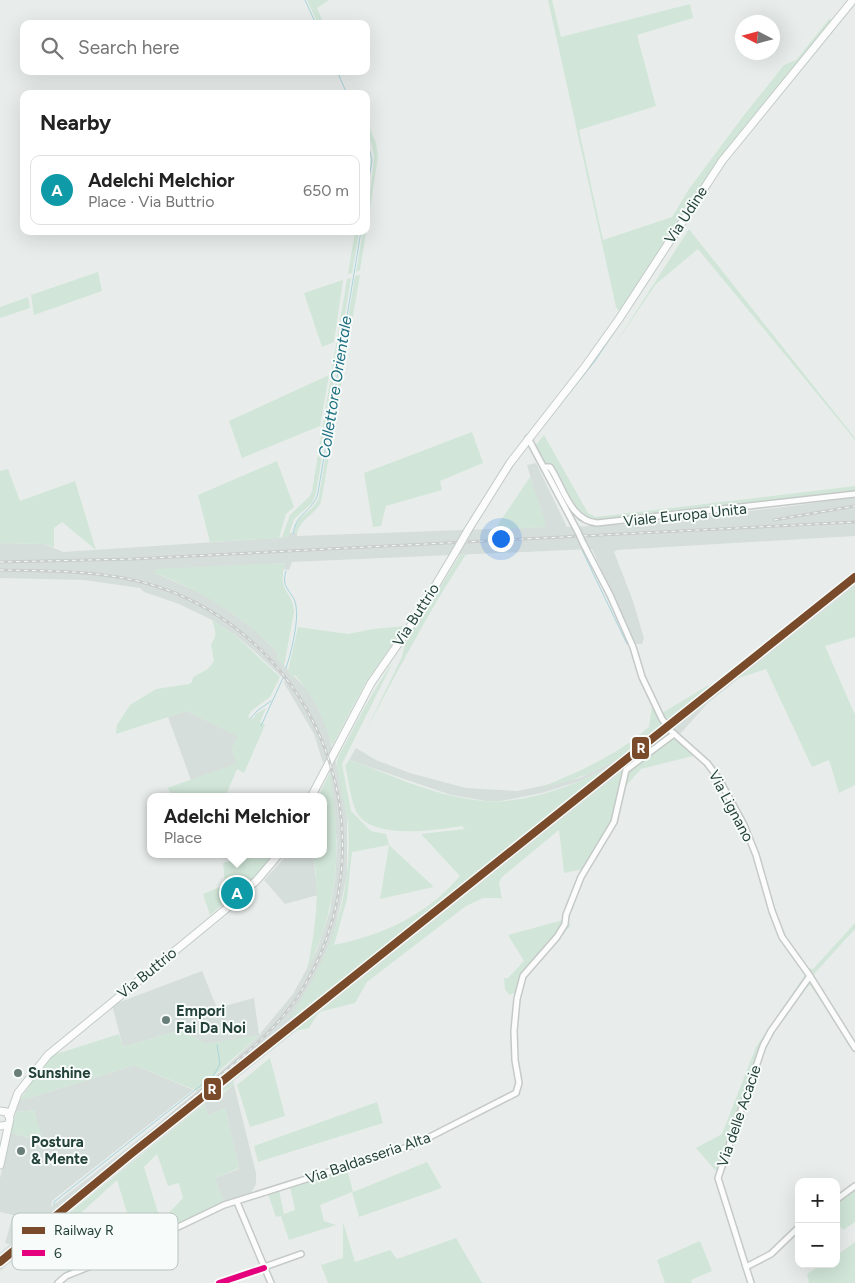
<!DOCTYPE html>
<html lang="en">
<head>
<meta charset="utf-8">
<style>
	body { margin:0; font-family:Figtree,sans-serif; background:#f6f6f6; color:#222 }
	.controls { position:absolute; right:15px; bottom:15px; display:grid; overflow:hidden; border-radius:10px; box-shadow:0 5px 20px #0002 }
	.controls button { width:45px; height:45px; display:grid; place-items:center; padding:0; border:0; border-bottom:1px solid #e0e0e0; background:#fff; color:#222; font:25px sans-serif }
	.compass { position:absolute; left:735px; top:15px; width:45px; height:45px; border-radius:50%; background:#fff; box-shadow:0 5px 20px #0002; rotate:276deg }
	.you { position:absolute; left:500px; top:538px; width:18px; height:18px; margin:-12px; border:4px solid #fff; border-radius:50%; background:#1a73e8; box-shadow:0 0 0 8px #1a73e833 }
	.badge { display:grid; place-items:center; width:32px; height:32px; border-radius:50%; background:#111827; color:#fff; font-size:16px; font-weight:700 }
	.pin { position:absolute; translate:-50% -50%; border:2px solid #fff; box-shadow:0 1px 5px #0006 }
	.popup { position:absolute; left:147px; top:793px; width:180px; height:65px; box-sizing:border-box; display:grid; place-content:center; border-radius:10px; background:#fff; filter:drop-shadow(0 1px 4px #0005); font-size:16px; white-space:nowrap; color:#767676 }
	.popup b { font-size:19px; color:#222 }
	.popup::after { content:''; position:absolute; left:50%; top:100%; margin-left:-10px; border:10px solid transparent; border-top-color:#fff }
	.list { margin:0; padding:0; list-style:none }
	h2 { display:flex; justify-content:space-between; align-items:center; height:65px; margin:0; padding:0 20px; font-size:21px }
	h2 small { font-size:16px; font-weight:400; color:#767676 }
	.list li { display:grid; grid-template-columns:32px 1fr auto; gap:15px; align-items:center; box-sizing:border-box; height:70px; margin:0 10px 10px; padding:0 10px; border:1px solid #e0e0e0; border-radius:10px }
	.list b { display:block; font-size:19px; white-space:nowrap }
	.list p { margin:0; font-size:16px; white-space:nowrap; color:#767676 }
	.list em { font-size:16px; font-style:normal; color:#767676 }
	.icon { flex:none; width:28px; height:28px; fill:none; stroke:currentColor; stroke-width:2; stroke-linecap:round; stroke-linejoin:round }
	.map { position:relative; flex:none; width:855px; height:1283px; overflow:hidden }
	.search { position:absolute; background:#fff; box-shadow:0 5px 20px #0002; left:20px; top:20px; width:350px; height:55px; display:flex; align-items:center; gap:12px; box-sizing:border-box; padding:0 18px; border-radius:10px; color:#767676; font-size:19px }
	.panel { position:absolute; background:#fff; box-shadow:0 5px 20px #0002; left:20px; top:90px; width:350px; height:145px; border-radius:10px }
	.map>svg:first-child { display:block }
	.built { fill:#d6dedb }
	.green { fill:#d1e6d8; fill-rule:evenodd }
	.lines { fill:none; stroke-linecap:round; stroke-linejoin:round }
	.stream { stroke:#a9d4db; stroke-width:1 }
	.street-casing { stroke:#c5cac8; stroke-width:8 }
	.secondary-casing { stroke:#c3cbc8; stroke-width:9 }
	.street { stroke:#fcfcfc; stroke-width:5 }
	.secondary { stroke:#fcfcfc; stroke-width:7 }
	.rail-casing { stroke:#c9cdcc; stroke-width:3 }
	.rail { stroke:#f7fbf9; stroke-width:1; stroke-dasharray:4; stroke-linecap:butt }
	.street-bridge-casing { stroke:#c5cac8; stroke-width:8; stroke-linecap:butt }
	.secondary-bridge-casing { stroke:#c3cbc8; stroke-width:9; stroke-linecap:butt }
	.street-bridge { stroke:#fcfcfc; stroke-width:5 }
	.secondary-bridge { stroke:#fcfcfc; stroke-width:7 }
	.bus-1-casing { stroke:#f7fbf9; stroke-width:10 }
	.bus-1 { stroke:#e5007d; stroke-width:6 }
	.rail-1-casing { stroke:#f7fbf9; stroke-width:11 }
	.rail-1 { stroke:#7a4b2a; stroke-width:8 }
	.poi-dot { fill:#697e78; stroke:#f7fbf9; stroke-width:2 }
	.labels { text-anchor:middle; dominant-baseline:central; stroke-width:4; stroke-linejoin:round; paint-order:stroke }
	.street-label { font-size:15px; fill:#24423a; stroke:#f7fbf9 }
	.poi-label { font-size:15px; font-weight:bold; fill:#24423a; stroke:#f7fbf9; text-anchor:start }
	.water-label { font-size:16px; font-style:italic; fill:#1c6f80; stroke:#f7fbf9 }
	.key { fill:#f7fbf9; stroke:#b8c4c0; stroke-width:1 }
	.key-label { font-size:14px; fill:#24423a }
	.line-badge { stroke:#f7fbf9; stroke-width:2 }
	.badge-label { font-size:14px; text-anchor:middle; font-weight:bold; fill:#fff }
</style>
</head>
<body>
<div class="map">
<svg width="855" height="1283" viewBox="0 0 855 1283">
	<rect width="100%" height="100%" fill="#e8edeb"/>
	<!-- built -->
	<g class="built">
		<path d="M536,463l31,64 65,-3 160,-18 63,-9v39l-238,14 -3,2 19,49 11,37 -2,6h-7l-43,-95 -300,13 -3,8 -6,-1 2,-6 -130,10 55,24 44,32 24,24 -1,5 32,34 16,30 14,52 8,42v60l-13,57 -17,42 -25,41 4,4 317,-254 -33,15 -38,12 -41,8h-15l-35,-6 -102,-35 7,-12 20,12 34,13 56,15 51,3 63,-13 28,-14 42,-26 205,-165v13l-147,117 -29,32 -6,-4 -466,371 14,-7 13,-10 22,88v11l-5,9 -27,10 -9,-25 24,-9 -14,-61 -17,8 -4,-12 -131,105 -73,62v-18l10,-9 -5,-1 8,-28 -13,-3v-34l11,-45 31,8 -8,-31 -18,2 3,-11 116,-36 58,25 -135,106 -6,5 -1,6 102,-79 73,-61 32,-31 -52,8 -25,-14 -58,17 -11,-42 90,-34 15,37 37,-10 5,37 34,-41 24,-44 13,-39 5,-33 2,-36 -7,-62 1,-3 -5,-18 -3,4 -9,-29 -30,-51 1,-3 -31,-29 -19,-16 -23,-15 -33,-16 -35,-12 -4,-4 -56,-8 -84,-2v-35l45,1 18,8 225,-15 1,-4h8v3l247,-9 -17,-62z"/>
		<path d="M187,711l51,25 -6,13 5,15 -46,16 -23,-63z"/>
		<path d="M288,854h25l5,41 -33,9 -21,-24z"/>
	</g>
	<!-- green -->
	<g class="green">
		<path d="M307,0h22l-12,8 7,16h-6z"/>
		<path d="M548,0h4l9,37 129,-33 3,14 -56,17 19,71 -77,24 24,110 69,-23 17,-28 52,-70 43,-54 12,-5 34,-42 1,4 -113,140 -40,58 -58,92 -4,-5z"/>
		<path d="M366,120l10,23 2,14 -18,113 -4,2 7,-41h3c0,-25 7,-48 8,-73 0,-13 -8,-24 -8,-38z"/>
		<path d="M689,229l166,209v2l-157,-191 -42,35 -44,65z"/>
		<path d="M355,231h4l-7,42 -4,1z"/>
		<path d="M98,272l4,19 -68,24 -3,-20z"/>
		<path d="M360,275l-39,227c-6,13 -21,17 -24,31h-3c3,-21 19,-19 25,-36l36,-221z"/>
		<path d="M351,278l-35,215 -4,10 -18,16 -6,18h-6l8,-22 20,-19 2,-5 35,-212z"/>
		<path d="M343,280l-9,62 -12,5 -18,-54z"/>
		<path d="M28,297l2,11 -30,10v-11z"/>
		<path d="M329,375l-9,51 -78,32 -13,-37z"/>
		<path d="M472,432l11,31 -43,18 2,9 -56,16 -5,20 -8,1 -9,-54z"/>
		<path d="M544,435l44,78 8,4 259,-31v5l-236,29c-8,0 -19,2 -28,0 -20,-6 -29,-37 -38,-54l-9,-3 -9,-17z"/>
		<path d="M277,461l17,46 -8,7 -7,24 -69,4 -12,-47z"/>
		<path d="M8,469l12,32 55,-20 21,69 -34,-28 -8,6v19l-9,-3 -45,-1v-72z"/>
		<path d="M530,477l15,44v6l-50,2z"/>
		<path d="M468,554l-3,2c-37,56 -67,115 -99,174l36,-73 3,-13 55,-89z"/>
		<path d="M285,563c-8,31 8,27 9,49l-10,54 -7,-8 1,-5c-35,-38 -76,-62 -123,-80l1,-4z"/>
		<path d="M855,586v51l-30,9 30,69v70l-16,8 -10,-33 -17,7 -46,-98 -27,9z"/>
		<path d="M212,620l23,15 45,42 -10,20 -19,14 -3,6 5,2 3,-5 10,-6 -6,14 5,3 -21,48 -7,-4 -12,28h-51l-7,-9 69,-24 -4,-15 5,-13 -50,-25 -71,23 1,-9 13,-20 26,-16 33,-5 3,-2 1,-5 15,-8 6,-8 -3,-17c7,-8 4,-15 1,-24z"/>
		<path d="M405,626l-39,56 -34,64c-8,-28 -18,-49 -37,-71l-3,2 -4,-6 10,-44 50,7 25,-5z"/>
		<path d="M393,662l-51,102 9,47 20,20 15,3 3,11 45,42 -54,12 9,-54 -37,7 -5,47 -13,46c49,-10 93,-30 126,-69l-39,-42 44,-5 -3,-3c-25,4 -92,15 -106,-15 -6,-13 -7,-31 -11,-45l4,-6c43,15 89,38 136,41 44,3 92,-17 131,-37l-320,256 -5,-4c39,-58 62,-121 57,-192 -1,-12 -13,-56 -11,-63 2,-8 8,-16 12,-24 13,-26 27,-50 44,-75z"/>
		<path d="M709,685l3,4 -44,34 -6,-10z"/>
		<path d="M652,706l12,21c-36,28 -76,53 -122,60 39,-16 75,-32 107,-60z"/>
		<path d="M670,733l27,22 -56,14 -15,17 -17,42 -26,41 -19,4 -5,-43 -57,47 -3,5 3,18 -2,-2h-17l-17,8 -99,76 -12,21 -36,9 -10,16 -14,3z"/>
		<path d="M330,772c2,6 1,12 2,19 10,61 4,123 -25,179 8,-39 14,-76 6,-116h10v-42l5,-10 -5,2v-7h-5z"/>
		<path d="M719,784h6l23,40 33,107 27,37 5,1 42,-46v6l-41,45 1,6 40,64v10l-44,-68 -2,-1 -37,49 -8,16 -4,-1 -41,120 -4,1 -19,-22 26,-14 34,-87 49,-72c-9,-14 -21,-27 -28,-42 -13,-29 -17,-61 -28,-91h-3l-22,-41 2,-3z"/>
		<path d="M252,854h20l-14,20 -48,41 -7,-21 22,-9 -2,-22z"/>
		<path d="M563,920l8,5 -12,14 -3,-3c-17,18 -33,32 -40,56l-6,3 -5,-5 -1,-12h4l16,-17 -16,-26z"/>
		<path d="M181,1030l25,14 53,-9 -62,56 -62,-26 -116,36 31,-45 69,-22 4,13z"/>
		<path d="M270,1058l15,58 -35,11 -13,-42z"/>
		<path d="M233,1081l1,4 -30,19 4,12 17,-8 14,60 -24,10 9,25 -87,42 -20,-65 -46,42 11,45 -15,6 -9,-51zM157,1154l11,32 11,-3 4,15 -19,20 -4,1 -16,-52z"/>
		<path d="M377,1102l6,21 -125,39 -4,-16z"/>
		<path d="M34,1110l9,31 -32,-8 5,-21z"/>
		<path d="M427,1162l15,26 -83,29 -7,-25 -32,13 4,16 12,4 -47,15 -8,-24 -5,1 -8,-23 11,-4 5,24 11,-4 -5,-23 57,-18 6,23z"/>
		<path d="M855,1183v39l-12,8 -7,-9v-26z"/>
		<path d="M343,1222l12,40 35,-12 7,9 59,-21 26,45h-154l-7,-18 22,-7z"/>
		<path d="M700,1241l12,30 -21,9 1,3h-27l-8,-23z"/>
		<path d="M855,1242v41h-46l-2,-9 16,-10h13v-8z"/>
	</g>
	<g class="lines">
		<!-- stream -->
		<g class="stream">
			<path d="M305,0l11,24"/>
			<path d="M337,71l10,23"/>
			<path d="M366,136l6,24 -6,37"/>
			<path d="M555,411l40,-50 54,-81"/>
			<path d="M535,445l10,18"/>
			<path d="M549,470l22,42 9,9"/>
			<path d="M293,534c3,-22 20,-22 25,-41l43,-262"/>
			<path d="M582,550l45,94"/>
			<path d="M286,668c5,-14 13,-47 10,-62 -2,-15 -16,-16 -10,-35"/>
			<path d="M251,718l6,-7 14,-10"/>
			<path d="M261,726l22,-48"/>
			<path d="M54,1205v-3l160,-127 6,-11 -3,-19"/>
		</g>
		<defs>
			<g id="street">
				<path d="M528,438l50,94"/>
				<path d="M544,467h6c13,19 20,54 47,56l258,-29"/>
				<path d="M583,543l27,52 23,52 9,30 20,42 9,12 36,32 12,16 25,46 12,30 16,56 10,26 28,39 45,72"/>
				<path d="M836,1200l19,-14"/>
				<path d="M237,1202l34,81"/>
				<path d="M746,1267l25,-13 28,-27"/>
				<path d="M58,1283l8,-7 60,-24 98,-47 190,-60 102,-52 3,-10 -4,-23 -1,-29 3,-32 6,-23 34,-39 8,-13 1,-9 15,-38 33,-55 12,-52 48,-36"/>
				<path d="M219,1283l82,-29"/>
				<path d="M751,1283l-33,-105 45,-132 8,-15 39,-55"/>
			</g>
			<g id="secondary">
				<path d="M468,530l42,-67 74,-95 35,-49 103,-158 131,-161"/>
				<path d="M311,797l60,-114 45,-65 40,-67"/>
				<path d="M0,1111l7,1 3,7 -2,6 -8,1"/>
				<path d="M10,1115l8,-22 30,-38 178,-146 31,-29 22,-26"/>
				<path d="M0,1165l9,-42"/>
			</g>
		</defs>
		<!-- street casing -->
		<use href="#street" class="street-casing"/>
		<!-- secondary casing -->
		<use href="#secondary" class="secondary-casing"/>
		<!-- street -->
		<use href="#street" class="street"/>
		<!-- secondary -->
		<use href="#secondary" class="secondary"/>
		<defs>
			<g id="rail">
				<path d="M774,520l81,-14"/>
				<path d="M0,562l133,-3 722,-37"/>
				<path d="M0,570c59,1 119,0 175,23 156,66 214,253 127,397 -17,28 -41,51 -66,72l-236,195"/>
			</g>
		</defs>
		<!-- rail casing -->
		<use href="#rail" class="rail-casing"/>
		<!-- rail -->
		<use href="#rail" class="rail"/>
		<defs>
			<path id="street-bridge" d="M578,532l5,11"/>
			<path id="secondary-bridge" d="M456,551l12,-21"/>
		</defs>
		<!-- street-bridge casing -->
		<use href="#street-bridge" class="street-bridge-casing"/>
		<!-- secondary-bridge casing -->
		<use href="#secondary-bridge" class="secondary-bridge-casing"/>
		<!-- street-bridge -->
		<use href="#street-bridge" class="street-bridge"/>
		<!-- secondary-bridge -->
		<use href="#secondary-bridge" class="secondary-bridge"/>
		<defs>
			<path id="bus-1" d="M219,1283l45,-15"/>
		</defs>
		<!-- bus-1 casing -->
		<use href="#bus-1" class="bus-1-casing"/>
		<!-- bus-1 -->
		<use href="#bus-1" class="bus-1"/>
		<defs>
			<path id="rail-1" d="M0,1262l131,-108 724,-577"/>
		</defs>
		<!-- rail-1 casing -->
		<use href="#rail-1" class="rail-1-casing"/>
		<!-- rail-1 -->
		<use href="#rail-1" class="rail-1"/>
	</g>
	<!-- markers -->
	<g class="poi-dot">
		<circle cx="166" cy="1020" r="5"/>
		<circle cx="18" cy="1073" r="5"/>
		<circle cx="21" cy="1151" r="5"/>
	</g>
	<g class="labels">
		<!-- street labels -->
		<g class="street-label">
			<text transform="translate(686 215) rotate(-57)">Via Udine</text>
			<text transform="translate(685 515) rotate(-6)">Viale Europa Unita</text>
			<text transform="translate(416 615) rotate(-57)">Via Buttrio</text>
			<text transform="translate(731 806) rotate(62)">Via Lignano</text>
			<text transform="translate(147 973) rotate(-39)">Via Buttrio</text>
			<text transform="translate(739 1116) rotate(-71)">Via delle Acacie</text>
			<text transform="translate(368 1158) rotate(-19)">Via Baldasseria Alta</text>
		</g>
		<!-- poi labels -->
		<g class="poi-label">
			<text x="176" y="1011">Empori<tspan x="176" dy="17">Fai Da Noi</tspan></text>
			<text x="28" y="1073">Sunshine</text>
			<text x="31" y="1142">Postura<tspan x="31" dy="17">&amp; Mente</tspan></text>
		</g>
		<!-- water labels -->
		<g class="water-label">
			<text transform="translate(335 387) rotate(-81)">Collettore Orientale</text>
		</g>
	</g>
	<!-- legend -->
	<rect x="12" y="1213" width="166" height="57" rx="8" class="key"/>
	<rect x="22" y="1227" width="23" height="7" fill="#7a4b2a"/>
	<rect x="22" y="1250" width="23" height="6" fill="#e5007d"/>
	<g class="key-label">
		<text x="54" y="1235">Railway R</text>
		<text x="54" y="1258">6</text>
	</g>
	<g class="line-badge">
		<rect x="631" y="736" width="19" height="24" rx="5" fill="#7a4b2a"/>
		<rect x="203" y="1077" width="19" height="24" rx="5" fill="#7a4b2a"/>
	</g>
	<g class="badge-label">
		<text x="641" y="753">R</text>
		<text x="212" y="1094">R</text>
	</g>
</svg>
<div class="controls">
<button>+</button>
<button>−</button>
</div>
<svg class="compass" viewBox="-18 -18 36 36"><path d="M0-13l5 13h-10z" fill="#e53935"/><path d="M0 13l5-13h-10z" fill="#767676"/></svg>
<div class="you"></div>
<div class="pin badge" style="left:237px;top:893px;background:#0f9aa8">A</div>
<div class="popup"><b>Adelchi Melchior</b>Place</div>
<div class="search"><svg class="icon" aria-label="search" viewBox="0 0 24 24"><circle cx="10" cy="10" r="6"/><path d="M15 15l6 6"/></svg>Search here</div>
<section class="panel">
<h2>Nearby<small></small></h2>
<ul class="list">
<li><span class="badge" style="background:#0f9aa8">A</span><div><b>Adelchi Melchior</b><p>Place · Via Buttrio</p></div><em>650 m</em></li>
</ul>
</section>
</div>
</body>
</html>
